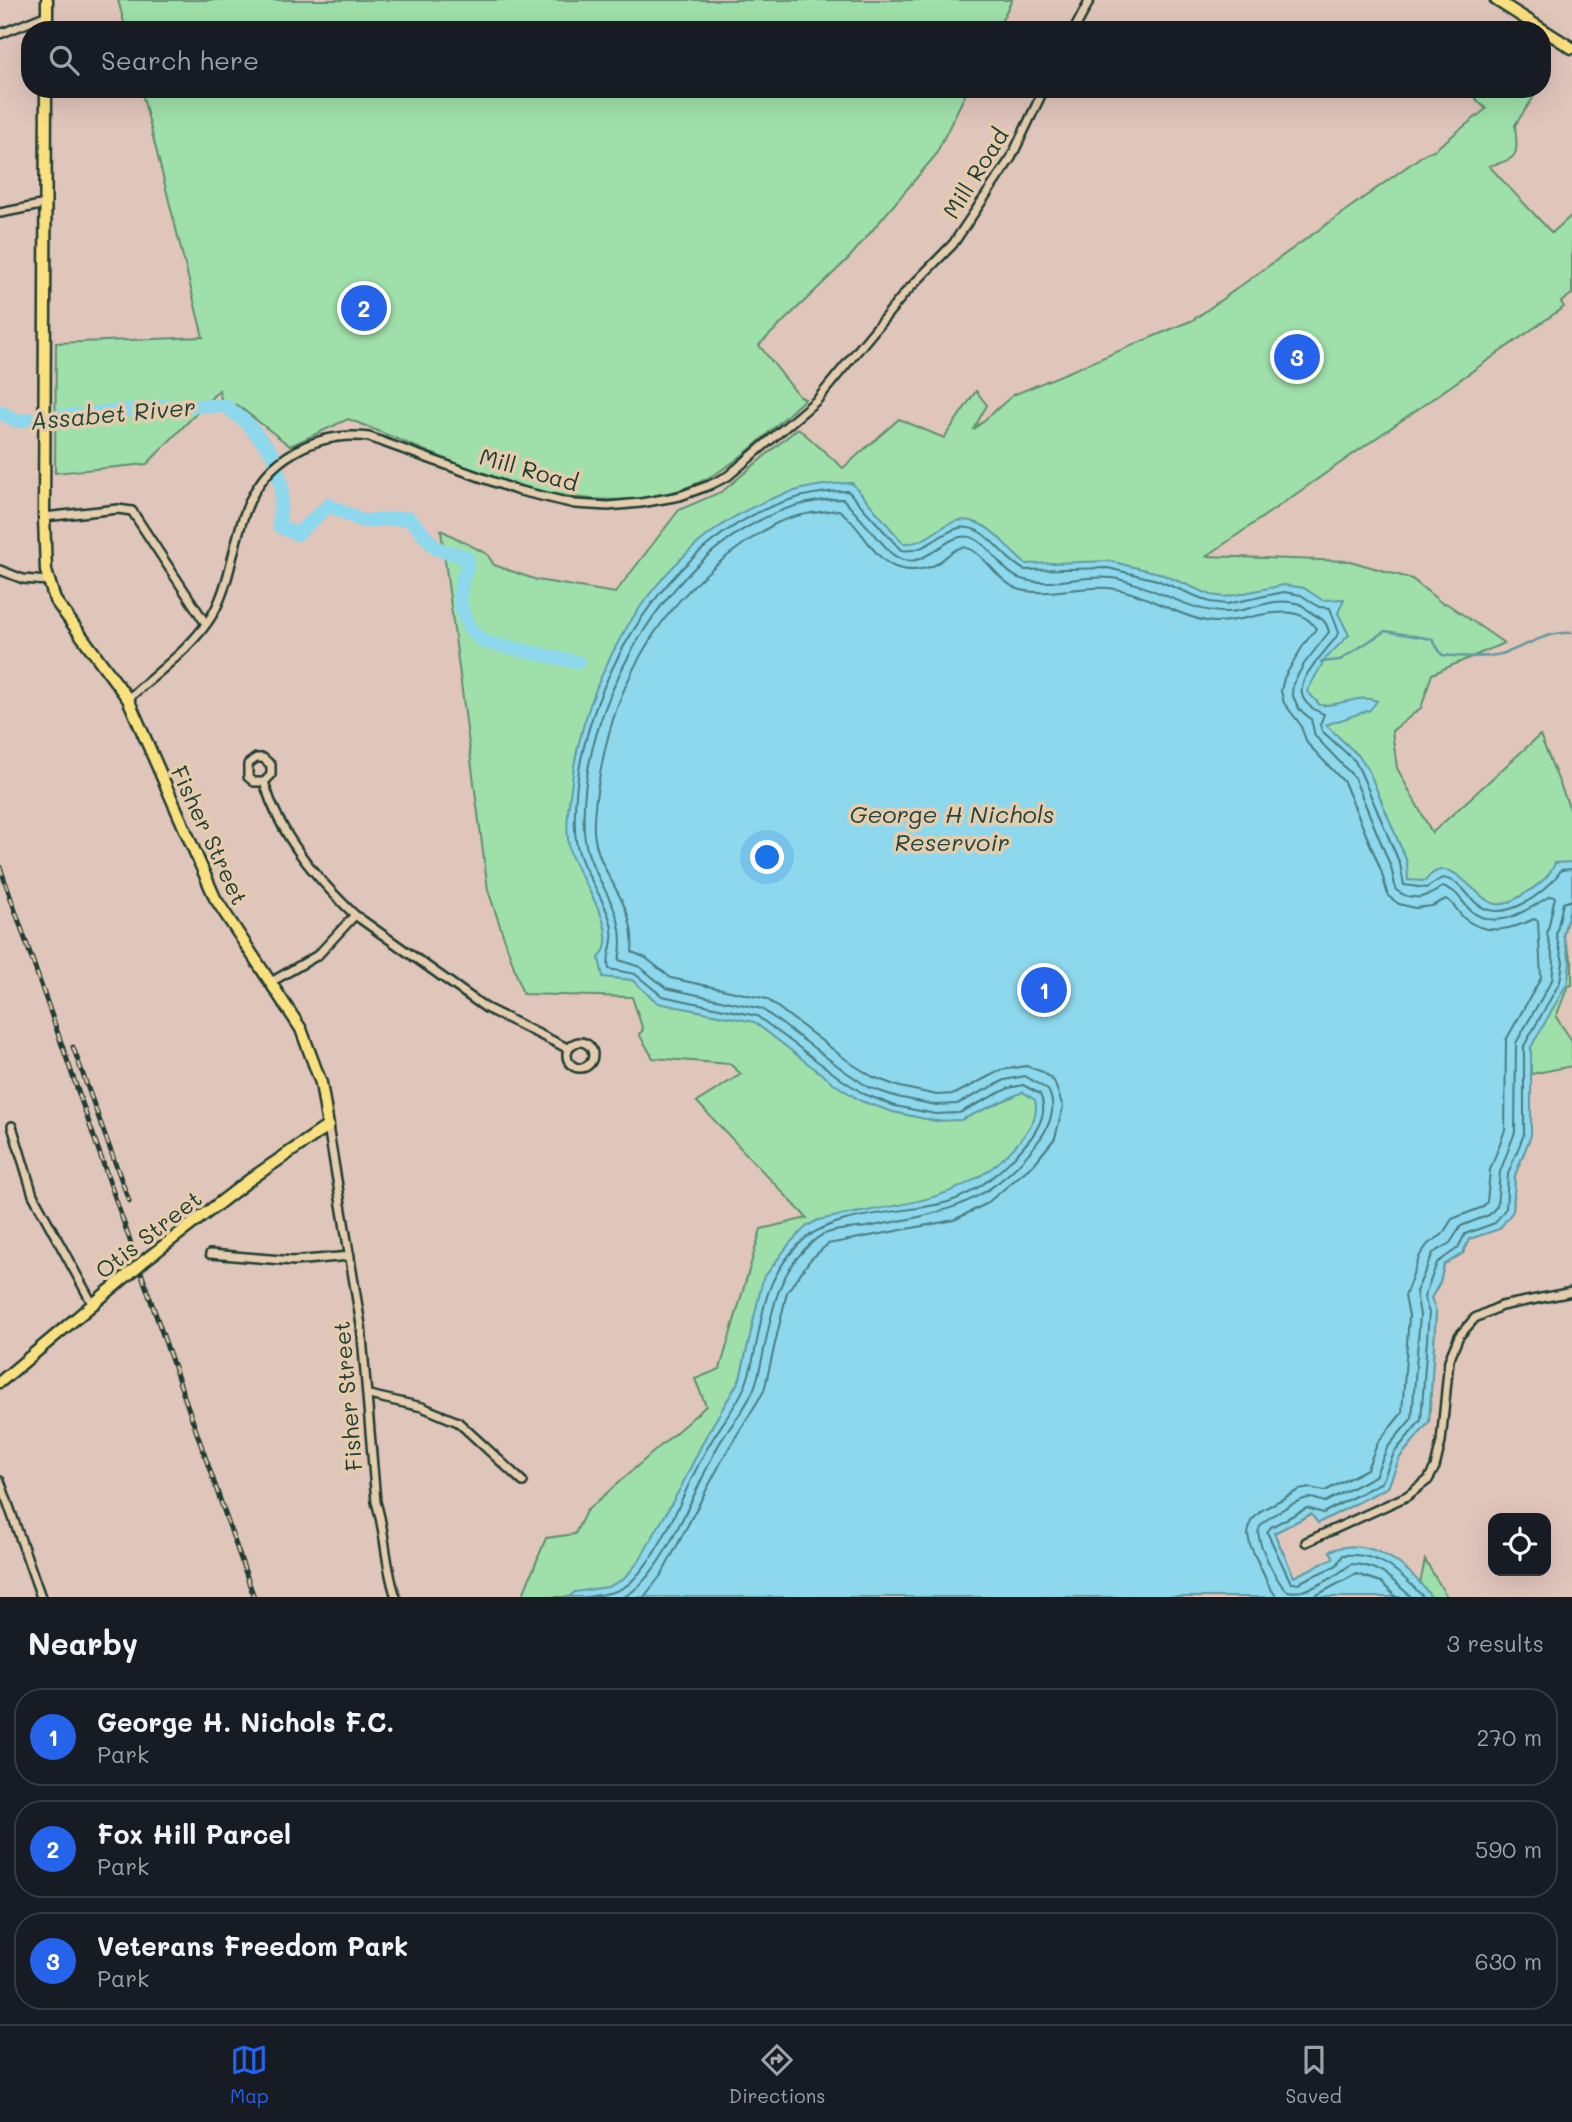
<!DOCTYPE html>
<html lang="en">
<head>
<meta charset="utf-8">
<style>
	body { margin:0; font-family:Mali,sans-serif; background:#242831; color:#f1f3f6 }
	.controls { position:absolute; right:21px; bottom:21px; display:grid; overflow:hidden; border-radius:14px; box-shadow:0 7px 28px #0002 }
	.controls button { width:63px; height:63px; display:grid; place-items:center; padding:0; border:0; border-bottom:2px solid #363941; background:#171b24; color:#f1f3f6; font:35px sans-serif }
	.you { position:absolute; left:768px; top:858px; width:24px; height:24px; margin:-18px; border:5px solid #fff; border-radius:50%; background:#1a73e8; box-shadow:0 0 0 10px #1a73e833 }
	.badge { display:grid; place-items:center; width:46px; height:46px; border-radius:50%; background:#2563eb; color:#fff; font-size:23px; font-weight:700 }
	.pin { position:absolute; translate:-50% -50%; border:4px solid #fff; box-shadow:0 2px 7px #0006 }
	.list { margin:0; padding:0; list-style:none }
	h2 { display:flex; justify-content:space-between; align-items:center; height:91px; margin:0; padding:0 28px; font-size:30px }
	h2 small { font-size:23px; font-weight:400; color:#9ea1a6 }
	.list li { display:grid; grid-template-columns:46px 1fr auto; gap:21px; align-items:center; box-sizing:border-box; height:98px; margin:0 14px 14px; padding:0 14px; border:2px solid #363941; border-radius:28px }
	.list b { display:block; font-size:26px; white-space:nowrap }
	.list p { margin:0; font-size:23px; white-space:nowrap; color:#9ea1a6 }
	.list em { font-size:23px; font-style:normal; color:#9ea1a6 }
	.icon { flex:none; width:38px; height:38px; fill:none; stroke:currentColor; stroke-width:2; stroke-linecap:round; stroke-linejoin:round }
	.map { position:relative; flex:none; width:1572px; height:1597px; overflow:hidden }
	.search { position:absolute; background:#171b24; box-shadow:0 7px 28px #0002; left:21px; right:21px; top:21px; height:77px; display:flex; align-items:center; gap:18px; box-sizing:border-box; padding:0 24px; border-radius:28px; color:#9ea1a6; font-size:26px }
	.sheet { height:427px; background:#171b24 }
	nav { display:flex; justify-content:space-around; align-items:center; box-sizing:border-box; height:98px; border-top:2px solid #363941; background:#171b24; font-size:19px; color:#9ea1a6 }
	nav a { display:grid; justify-items:center; gap:4px }
	nav .on { color:#2563eb }
	.map>svg:first-child { display:block }
	.green { fill:#9fe0aa; stroke:#5f8e6f; stroke-width:2 }
	.water { fill:#8dd8ed; stroke:#619aa3; stroke-width:2 }
	.lines { fill:none; stroke-linecap:round; stroke-linejoin:round }
	.shore { stroke:#4b7b7e; stroke-width:2 }
	.stream { stroke:#619aa3; stroke-width:2.5 }
	.river { stroke:#8dd8ed; stroke-width:14 }
	.minor-casing { stroke:#1f3d34; stroke-width:12 }
	.major-casing { stroke:#1f3d34; stroke-width:15 }
	.minor { stroke:#e4ccac; stroke-width:7 }
	.major { stroke:#fbe080; stroke-width:10 }
	.rail-casing { stroke:#1f3d34; stroke-width:5 }
	.rail { stroke:#e4ccac; stroke-width:2.5; stroke-dasharray:8; stroke-linecap:butt }
	.major-bridge-casing { stroke:#1f3d34; stroke-width:15; stroke-linecap:butt }
	.major-bridge { stroke:#fbe080; stroke-width:10 }
	.labels { text-anchor:middle; dominant-baseline:central; stroke-width:7; stroke-linejoin:round; paint-order:stroke }
	.street-label { font-size:23px; fill:#1f3d34; stroke:#e4ccac }
	.water-label { font-size:24px; font-style:italic; fill:#24453d; stroke:#e4ccac }
</style>
</head>
<body>
<div class="map">
<svg width="1572" height="1597" viewBox="0 0 1572 1597">
	<rect width="100%" height="100%" fill="#e0c5bb"/>
	<filter id="ink" filterUnits="userSpaceOnUse"><feTurbulence type="fractalNoise" baseFrequency=".0143" numOctaves="2"/><feDisplacementMap in="SourceGraphic" scale="14" xChannelSelector="R" yChannelSelector="G"/><feConvolveMatrix kernelMatrix="1 2 1 2 8 2 1 2 1" color-interpolation-filters="sRGB"/></filter>
	<g filter="url(#ink)">
		<!-- green -->
		<g class="green">
			<path d="M118,0h894l-15,30h-871z"/>
			<path d="M141,89h827l-33,67 -86,102 -90,87 40,51 6,3c-28,25 -57,56 -90,75 -117,67 -255,-12 -367,-55l-58,27 -53,-41 -15,-2 -3,-13 -72,74 -92,9 1,-130 147,-6z"/>
			<path d="M1466,89h73l-24,36c3,32 4,33 -26,41l63,67 20,-18v79l-11,8 3,5 -357,249 143,5 62,18 31,25 3,-1 58,40 -72,31 -11,34 -29,23 5,37 35,65 108,-98 32,79v85l-9,36 9,27v23l-4,1 -12,31 16,24v25l-41,8v61l-16,40 -2,36 -14,18 -30,10 -6,14 -19,12 -4,17 -9,16 5,14 -7,110 -29,35 -12,30 -70,36 -7,-9 -37,19 20,44 40,-19 -4,-7c36,-14 67,9 90,33l5,-24 22,37h-925l24,-59 29,-4 11,-23 120,-105 -11,-27 25,-10 41,-140 46,-11 -110,-116 44,-28 -11,-10 -77,-6 -14,-24 4,-4 -11,-33 -109,-3 -35,-104 -47,-360 46,24 7,11 43,15 78,13 64,-83 44,-19 75,-63 45,40 56,-49 45,19 32,-47 11,14 -14,25 40,-35 180,-75 233,-167 8,-3 52,-41z"/>
		</g>
		<!-- water -->
		<path class="water" d="M852,483l51,60c31,4 42,-35 77,-19 18,8 30,29 46,40l83,-3 50,12 52,22 14,2 59,-12 20,3 18,12 22,-1 -6,14 11,22 -24,24 -18,32 13,14c20,2 38,-12 57,-4l-7,9 -44,15 34,32 8,12 39,93 1,18 17,1c25,-34 49,19 71,23 10,2 21,-6 30,-11 12,-8 24,-16 29,-30l17,-1v37l-9,36 7,27 -2,20 -37,65v88l-16,40 -2,36 -14,18 -30,10 -6,14 -19,12 -4,17 -9,16 5,14 -7,110 -29,35 -12,30 -70,36 -7,-9 -37,19 20,44 40,-19 -4,-7c41,-16 79,15 101,46h-862l6,-5 33,-5 16,-8 15,-18 42,-74 24,-49 35,-59 23,-100 27,-36 17,-17 11,-6c77,-17 151,-14 204,-82 9,-12 17,-23 13,-38l-12,-8 -62,28 -26,1 -42,-9 -32,-11 -25,-16 -82,-63 -96,-19 -26,-23 -29,-3 -4,-19c25,-26 -21,-79 -29,-106 -5,-20 -2,-43 1,-64 15,-142 126,-304 281,-305z"/>
		<g class="lines">
			<!-- shore -->
			<g class="shore">
				<path d="M586,1597c15,-2 34,-4 45,-15 38,-38 53,-97 81,-142 12,-20 27,-37 35,-59 18,-53 8,-91 51,-136 33,-35 104,-30 150,-43 32,-10 62,-38 83,-64 9,-13 17,-28 9,-44l-17,-9 -14,3 -50,25 -24,1 -40,-8 -31,-12 -23,-15 -84,-63 -95,-20 -27,-22 -26,-5c-4,-13 7,-25 2,-46 -9,-33 -35,-56 -36,-93 -6,-145 115,-339 273,-339l53,59c32,5 47,-34 77,-19 18,10 28,30 47,39l83,-2 49,12 53,22 17,2 57,-12 17,3 18,12 11,1 9,25c-16,25 -66,61 -15,81l-4,11 2,6 33,30 6,12 39,91 4,21 22,3 16,-10c19,3 21,13 34,25 26,23 71,-10 85,-33l11,-1"/>
				<path d="M623,1597c39,-17 74,-113 95,-151 12,-21 30,-39 38,-63 16,-53 12,-106 60,-144 12,-10 35,-10 51,-12 73,-13 122,-21 170,-84 12,-15 21,-35 11,-53l-23,-14 -20,4 -48,24 -21,1 -39,-8 -29,-10 -22,-15 -84,-63 -96,-21 -26,-21 -21,-7c12,-54 -32,-79 -35,-129 -8,-136 111,-331 259,-332l48,54c32,27 54,-26 82,-15 19,8 28,34 48,41 28,9 62,-5 91,-1 39,6 74,33 111,34 25,2 46,-16 73,-9 7,1 11,7 17,11 10,5 13,7 16,18l-25,32 -11,20 -1,10 7,15 12,10 4,17 39,41 37,90 5,23c15,12 32,8 46,-3 16,3 17,12 28,23 26,23 57,0 80,-14l5,1 -8,37 7,28 -2,18 -36,63 -1,89 -15,40 -3,34 -8,9 -28,11 -11,17 -17,10 -17,39 4,23 -8,103 -25,30 -12,28 -50,26c-5,-1 -10,-4 -16,-4 -10,1 -47,21 -50,31 -4,11 19,56 29,62 19,5 49,-16 63,-27 28,1 40,14 60,33"/>
				<path d="M644,1597l18,-23 65,-123 37,-60 23,-99 23,-32 18,-16 126,-24 32,-16 48,-40 21,-26 8,-31 -9,-26 -11,-9 -17,-6 -25,4 -46,24 -18,1 -37,-8 -27,-10 -21,-13 -85,-65 -96,-21 -25,-20 -14,-6c5,-51 -34,-75 -38,-120 -1,-20 3,-43 7,-63 17,-96 64,-171 144,-226 10,-6 21,-15 32,-20 19,-9 40,-11 62,-13 33,24 38,73 91,57 13,-4 20,-18 33,-20 22,4 33,34 55,42 28,9 63,-4 91,-1 35,4 63,26 97,33 34,7 88,-28 110,8l-12,15 -20,34 -3,13 3,12 16,21 7,19 37,39 37,88 7,26 11,8 16,4 17,-2 14,-7c9,5 12,14 19,20 22,17 46,11 69,0l4,2 3,57 -35,62 -1,90 -15,40 -3,32 -4,5 -31,12 -10,16 -14,9 -8,11 -15,41 4,20 -7,97 -24,29 -11,27 -42,22 -15,-3 -11,2 -37,20 -11,11 -3,13 2,11 20,43 7,9"/>
				<path d="M1313,1597l43,-23 25,8 15,15"/>
				<path d="M1423,1597c-23,-25 -43,-45 -80,-42l-6,10 -39,18h-7l-24,-51 4,-5 36,-19 16,5 59,-31 12,-29 27,-33 8,-107 -5,-16 13,-34 21,-15 7,-14 30,-11 11,-15 2,-34 16,-40v-88l36,-64 3,-20 -7,-27 7,-32 9,-3"/>
			</g>
			<!-- stream -->
			<path class="stream" d="M1321,662l19,-2 45,-29 47,8 10,16c20,2 47,4 66,-3 22,-8 41,-21 64,-19"/>
			<!-- river -->
			<path class="river" d="M0,412l17,9 150,-15h59l21,17 26,31 9,34 -3,38 18,8 32,-29 33,16 47,-3 27,30 31,10c1,11 -3,16 -6,27 -4,22 6,49 27,58l90,19"/>
			<defs>
				<g id="minor">
					<path d="M1074,30l16,-30"/>
					<path d="M0,34l47,-19"/>
					<path d="M0,213l46,-9"/>
					<path d="M44,517l74,-8 14,2 74,113"/>
					<path d="M0,570l23,9 24,2"/>
					<path d="M128,699c28,-26 67,-53 86,-87 17,-32 19,-69 32,-102 19,-52 70,-79 123,-73l147,53 59,14 33,2 33,-3 39,-7 30,-11 18,-9 89,-76 88,-107 48,-49 58,-86 33,-69"/>
					<path d="M264,782l7,-7v-10l-8,-7h-7l-8,6v13l6,5h10c16,54 51,95 91,133l-37,40 -47,27"/>
					<path d="M355,915l131,93 83,41"/>
					<circle cx="580" cy="1055" r="13"/>
					<path d="M12,1126l21,69 59,108"/>
					<path d="M328,1126l33,199 15,177c10,31 9,65 20,95"/>
					<path d="M210,1254l84,7 56,-5"/>
					<path d="M369,1395l53,12 36,15 65,60"/>
					<path d="M0,1481l41,116"/>
					<path d="M1306,1542l101,-46 21,-16 7,-13 6,-25 8,-82 10,-24 16,-18 26,-12 71,-14"/>
				</g>
				<g id="major">
					<path d="M1496,0l76,48"/>
					<path d="M47,30v-30"/>
					<path d="M46,89l-2,428 2,54 9,29 73,99 87,199 86,131 20,54 7,43 -76,52 -107,82"/>
					<path d="M0,1382l129,-108"/>
				</g>
			</defs>
			<!-- minor casing -->
			<use href="#minor" class="minor-casing"/>
			<!-- major casing -->
			<use href="#major" class="major-casing"/>
			<!-- minor -->
			<use href="#minor" class="minor"/>
			<!-- major -->
			<use href="#major" class="major"/>
			<defs>
				<g id="rail">
					<path d="M0,867l254,730"/>
					<path d="M73,1047l56,154"/>
				</g>
			</defs>
			<!-- rail casing -->
			<use href="#rail" class="rail-casing"/>
			<!-- rail -->
			<use href="#rail" class="rail"/>
			<defs>
				<path id="major-bridge" d="M129,1274l16,-14"/>
			</defs>
			<!-- major-bridge casing -->
			<use href="#major-bridge" class="major-bridge-casing"/>
			<!-- major-bridge -->
			<use href="#major-bridge" class="major-bridge"/>
		</g>
	</g>
	<g class="labels">
		<!-- street labels -->
		<g class="street-label">
			<text transform="translate(975 173) rotate(-58)">Mill Road</text>
			<text transform="translate(529 469) rotate(16)">Mill Road</text>
			<text transform="translate(210 835) rotate(65)">Fisher Street</text>
			<text transform="translate(148 1234) rotate(-38)">Otis Street</text>
			<text transform="translate(347 1396) rotate(-95)">Fisher Street</text>
		</g>
		<!-- water labels -->
		<g class="water-label">
			<text transform="translate(113 413) rotate(-5)">Assabet River</text>
			<text x="952" y="813">George H Nichols<tspan x="952" dy="28">Reservoir</tspan></text>
		</g>
	</g>
</svg>
<div class="controls">
<button><svg class="icon" aria-label="locate" viewBox="0 0 24 24"><circle cx="12" cy="12" r="6"/><path d="M12 2v4M12 18v4M2 12h4M18 12h4"/></svg></button>
</div>
<div class="you"></div>
<div class="pin badge" style="left:1044px;top:990px">1</div>
<div class="pin badge" style="left:364px;top:308px">2</div>
<div class="pin badge" style="left:1297px;top:357px">3</div>
<div class="search"><svg class="icon" aria-label="search" viewBox="0 0 24 24"><circle cx="10" cy="10" r="6"/><path d="M15 15l6 6"/></svg>Search here</div>
</div>
<section class="sheet">
<h2>Nearby<small>3 results</small></h2>
<ul class="list">
<li><span class="badge">1</span><div><b>George H. Nichols F.C.</b><p>Park</p></div><em>270 m</em></li>
<li><span class="badge">2</span><div><b>Fox Hill Parcel</b><p>Park</p></div><em>590 m</em></li>
<li><span class="badge">3</span><div><b>Veterans Freedom Park</b><p>Park</p></div><em>630 m</em></li>
</ul>
</section>
<nav>
<a class="on"><svg class="icon" aria-label="map" viewBox="0 0 24 24"><path d="M3 6l6-2 6 2 6-2v14l-6 2-6-2-6 2zM9 4v14M15 6v14"/></svg>Map</a>
<a><svg class="icon" aria-label="directions" viewBox="0 0 24 24"><path d="M12 3l9 9-9 9-9-9zM9 14v-3h6M13 9l2 2-2 2"/></svg>Directions</a>
<a><svg class="icon" aria-label="saved" viewBox="0 0 24 24"><path d="M7 4h10v16l-5-4-5 4z"/></svg>Saved</a>
</nav>
</body>
</html>
